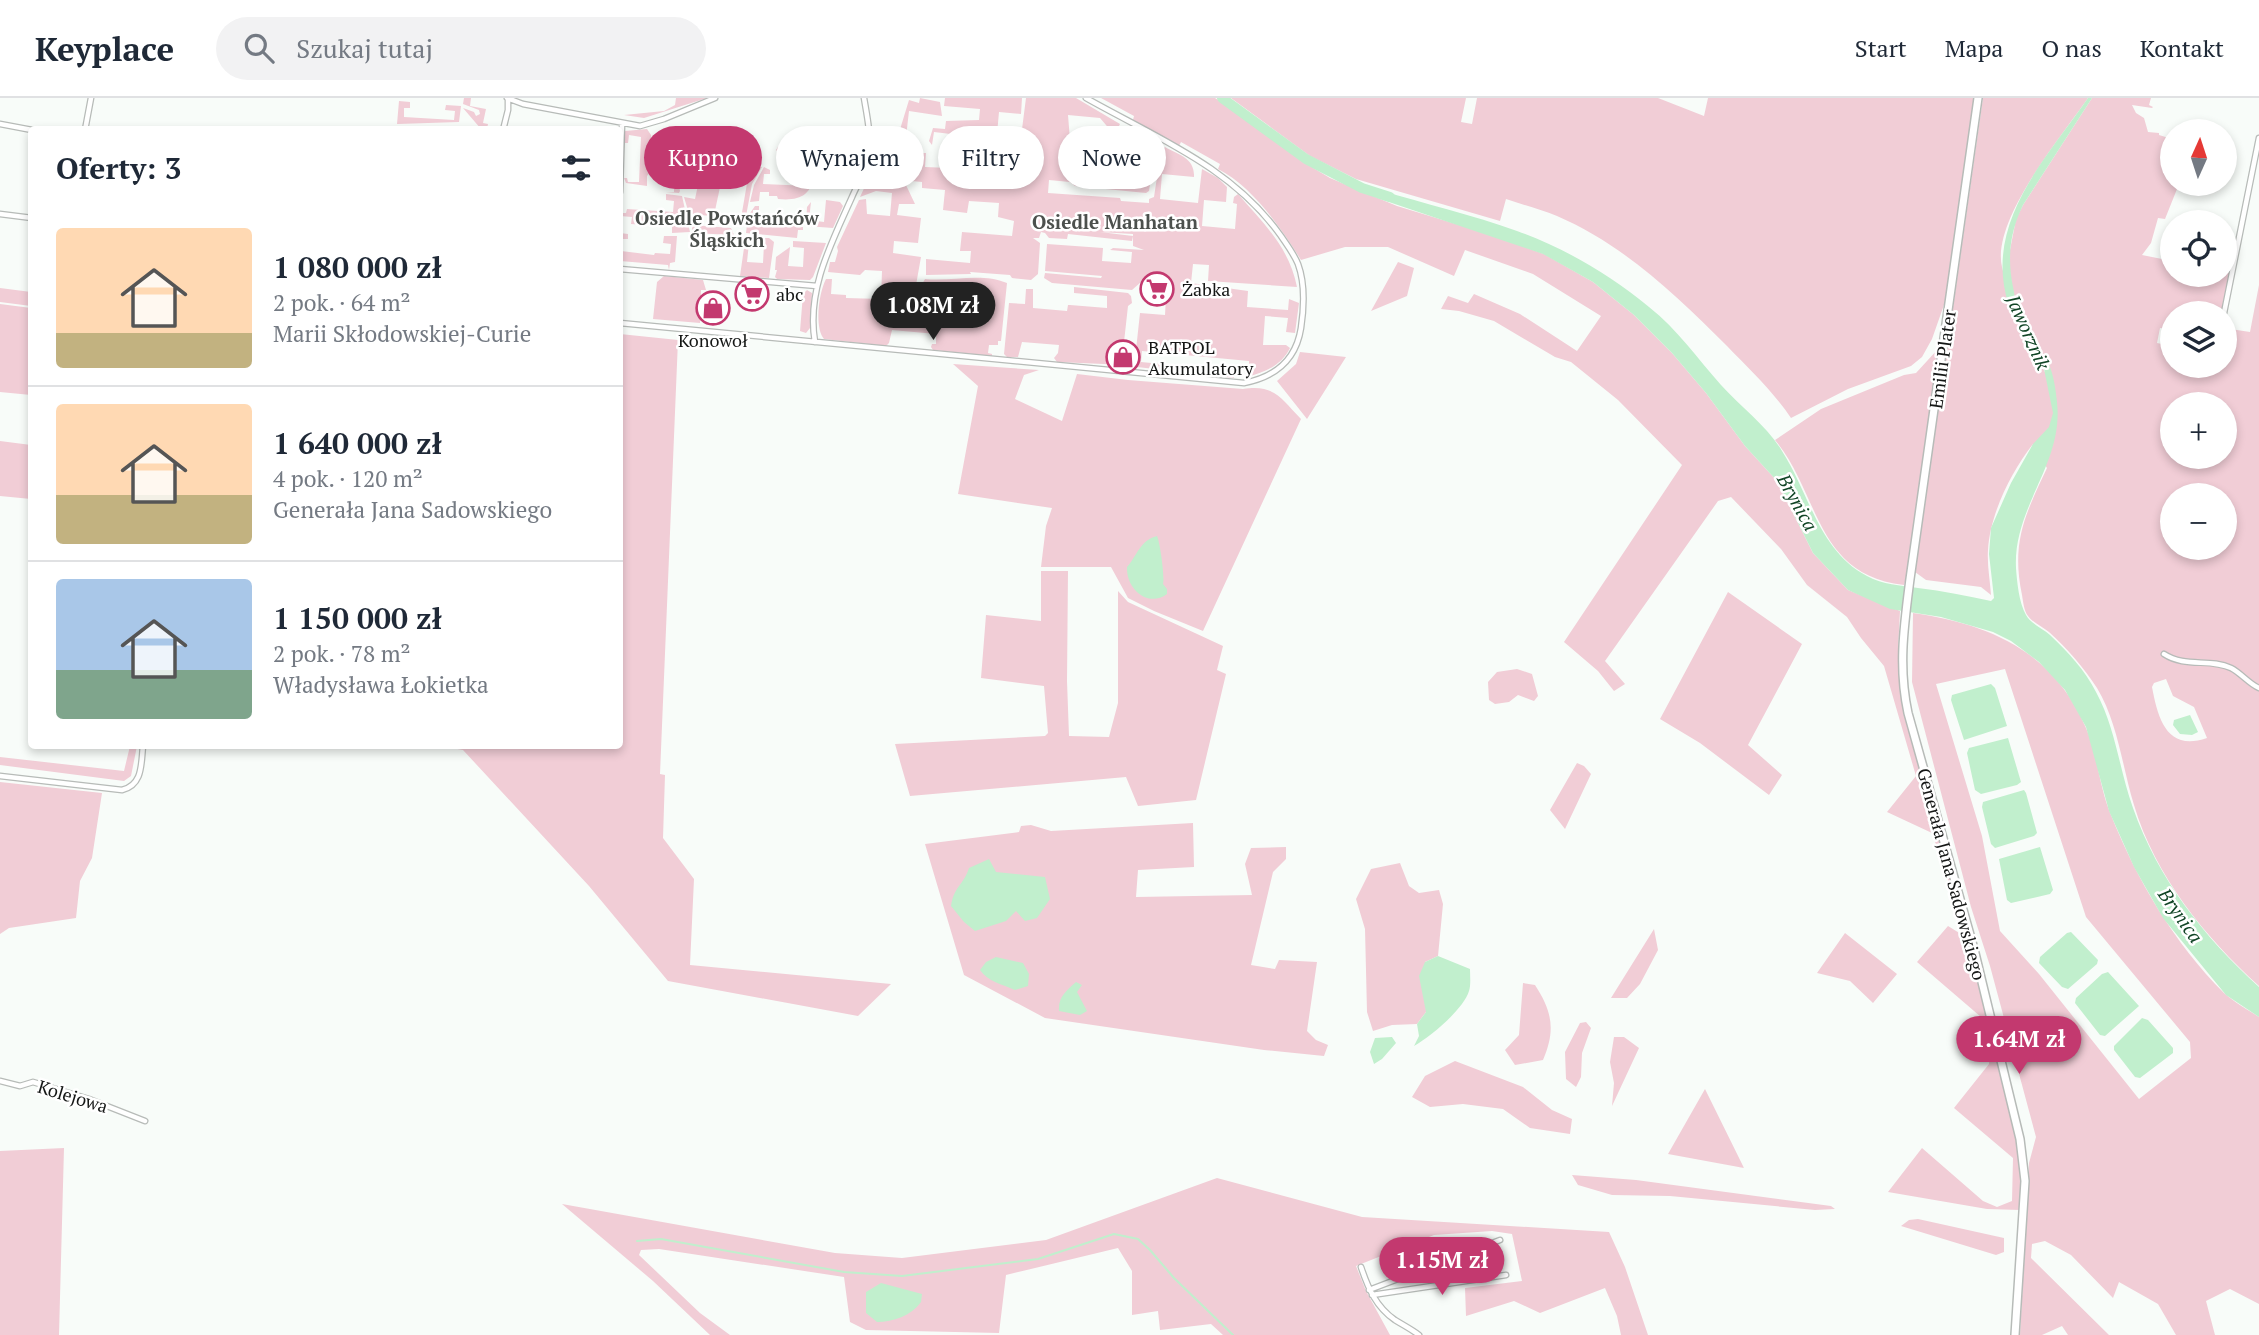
<!DOCTYPE html>
<html lang="pl">
<head>
<meta charset="utf-8">
<style>
	:root { --surface:#fff; --page:#f2f2f3; --text:#1f2937; --muted:#747a83; --line:#e0e1e3; --accent:#c3396f }
	body { margin:0; font-family:"PT Serif",serif; background:var(--page); color:var(--text); height:100vh; display:flex; flex-direction:column; font-size:26px; white-space:nowrap }
	* { box-sizing:border-box; margin:0 }
	p { font-size:23px; color:var(--muted) }
	.icon { flex:none; width:38px; height:38px; fill:none; stroke:currentColor; stroke-width:2; stroke-linecap:round; stroke-linejoin:round }
	.map { position:relative; flex:1; overflow:hidden }
	.side { position:absolute; left:28px; top:28px; width:595px; height:623px; display:flex; flex-direction:column; background:var(--surface); border-radius:7px; box-shadow:0 4px 10px #0003 }
	.side>* { flex:none }
	.banner { position:absolute; left:644px; top:28px; width:665px; height:63px; display:flex; gap:14px }
	.needle { width:46px; rotate:3deg }
	.tools { position:absolute; left:2160px; top:21px; display:grid; gap:14px }
	.tools a { display:grid; place-items:center; width:77px; height:77px; border-radius:50%; background:var(--surface); box-shadow:0 4px 10px #0003; font-size:35px }
	.price { position:absolute; translate:-50% -60px; padding:0 16px; border-radius:24px; background:var(--accent); color:#fff; font-size:23px; line-height:46px; filter:drop-shadow(0 2px 4px #0008) }
	.price::after { content:''; position:absolute; left:50%; top:42px; width:21px; height:16px; margin-left:-10px; background:inherit; clip-path:polygon(0 0,100% 0,50% 100%) }
	.price.active { background:#222; color:#fff }
	ul { padding:0; list-style:none }
	li { display:flex; align-items:center; gap:21px; height:175px; padding:0 28px }
	li+li { border-top:2px solid var(--line) }
	li span { display:grid; place-items:center; flex:none; width:196px; height:140px; border-radius:7px; color:#555 }
	li>.icon { margin-inline-start:auto }
	span .icon { width:84px; height:84px; fill:#fffc; stroke-width:1 }
	li b { font-size:30px }
	h2 { display:flex; justify-content:space-between; align-items:center; height:84px; padding:0 28px; font-size:30px }
	.chip { padding:0 24px; border-radius:32px; background:var(--surface); box-shadow:0 4px 10px #0003; font-size:24px; line-height:63px }
	.chip.active { background:var(--accent); color:#fff }
	header { display:flex; align-items:center; gap:42px; box-sizing:border-box; height:98px; padding:0 35px; background:var(--surface); border-bottom:2px solid var(--line) }
	header strong { font-size:33px }
	nav { display:flex; gap:38px; margin-inline-start:auto; font-size:24px }
	.search { width:490px; height:63px; background:var(--page); display:flex; align-items:center; gap:18px; box-sizing:border-box; padding:0 24px; border-radius:38px; color:var(--muted); font-size:26px }
	.map>svg:first-child { display:block }
	.green { fill:#f1cdd6; fill-rule:evenodd }
	.water { fill:#c1efcd }
	.lines { fill:none; stroke-linecap:round; stroke-linejoin:round }
	.stream { stroke:#c1efcd; stroke-width:2 }
	.river { stroke:#c1efcd; stroke-width:10 }
	.street-casing { stroke:#b7bbb8; stroke-width:7 }
	.secondary-casing { stroke:#b7bbb8; stroke-width:10 }
	.street { stroke:#fff; stroke-width:4.5 }
	.secondary { stroke:#fff; stroke-width:7 }
	.labels { text-anchor:middle; dominant-baseline:central; stroke-width:5; stroke-linejoin:round; paint-order:stroke }
	.poi-label { font-size:18px; fill:#151716; stroke:#fff; text-anchor:start }
	.street-label { font-size:18px; fill:#151716; stroke:#fff }
	.neighbourhood-label { font-size:19px; font-weight:bold; fill:#4c504d; stroke:#fff }
	.water-label { font-size:19px; font-style:italic; fill:#114526; stroke:#fff }
</style>
</head>
<body>
<header>
<strong>Keyplace</strong>
<div class="search"><svg class="icon" aria-label="search" viewBox="0 0 24 24"><circle cx="10" cy="10" r="6"/><path d="M15 15l6 6"/></svg>Szukaj tutaj</div>
<nav><a>Start</a><a>Mapa</a><a>O nas</a><a>Kontakt</a></nav>
</header>
<div class="map">
<svg width="2259" height="1237" viewBox="0 0 2259 1237">
	<rect width="100%" height="100%" fill="#f8fcf9"/>
	<path class="green" d="M 464,0 L 471,0 L 470,8 L 486,11 L 483,25 L 488,26 L 487,31 L 481,31 L 463,10 L 474,14 L 476,18 L 480,16 L 479,12 L 463,6 Z
		M 676,0 L 707,0 L 644,20 L 624,17 L 664,13 L 675,7 Z
		M 920,0 L 940,4 L 942,18 L 909,13 L 903,65 L 917,66 L 918,55 L 926,55 L 925,69 L 974,71 L 976,39 L 934,34 L 932,47 L 929,43 L 933,30 L 945,31 L 946,23 L 979,22 L 980,11 L 944,8 L 945,0 L 1022,0 L 1021,16 L 999,14 L 997,36 L 1021,39 L 1026,0 L 1076,0 L 1120,26 L 1117,32 L 1112,34 L 1100,20 L 1068,17 L 1070,42 L 1075,43 L 1073,57 L 1108,60 L 1109,81 L 1145,83 L 1147,47 L 1123,41 L 1125,33 L 1130,30 L 1156,46 L 1149,93 L 1146,95 L 1075,88 L 1070,84 L 1049,82 L 1048,95 L 1120,100 L 1121,103 L 1149,105 L 1149,101 L 1154,99 L 1161,53 L 1165,49 C 1179,57 1195,60 1194,79 L 1162,76 L 1160,101 L 1198,105 L 1202,71 L 1218,80 L 1227,89 L 1226,104 L 1204,102 L 1202,128 L 1235,131 L 1237,106 L 1233,105 L 1234,99 L 1238,96 C 1264,126 1289,149 1297,189 L 1208,183 L 1209,167 L 1193,166 L 1191,185 L 1248,193 L 1247,209 L 1288,212 L 1289,201 L 1299,205 L 1295,235 L 1286,234 L 1288,220 L 1265,218 L 1263,247 L 1286,247 L 1290,250 C 1281,268 1265,274 1247,279 L 1244,272 L 1249,271 L 1249,263 L 1142,253 L 1141,264 L 1234,273 L 1234,280 L 1137,269 L 1135,261 L 1140,215 L 1165,217 L 1167,182 L 1149,181 L 1148,185 L 1141,184 L 1132,192 L 1052,185 L 1044,180 L 1045,175 L 1101,180 L 1102,178 L 1045,173 L 1047,146 L 1103,150 L 1102,163 L 1131,165 L 1132,154 L 1110,152 L 1113,150 L 1144,152 L 1133,148 L 1133,136 L 1100,134 L 1133,138 L 1132,143 L 1068,136 L 1067,141 L 1049,140 L 1045,135 L 1041,134 L 1039,140 L 1033,140 L 1040,145 L 1038,176 L 1031,182 L 1012,180 L 1010,177 L 970,174 L 971,176 L 926,177 L 926,161 L 970,165 L 971,153 L 960,153 L 962,134 L 1012,138 L 1014,123 L 998,119 L 999,105 L 969,103 L 967,115 L 943,112 L 945,92 L 922,90 L 922,84 L 869,79 L 874,59 L 887,62 L 898,38 L 909,2 L 919,5 Z
		M 1101,0 L 1215,0 L 1242,16 L 1300,62 L 1330,80 L 1397,108 L 1492,137 L 1544,156 L 1593,184 L 1634,217 L 1672,255 L 1706,295 L 1745,348 L 1777,383 L 1813,455 L 1848,492 L 1900,513 L 1898,552 L 1902,604 L 1969,834 L 1958,826 L 1949,785 L 1932,735 L 1887,714 L 1916,678 L 1884,568 L 1861,540 L 1847,519 L 1807,487 L 1781,451 L 1731,399 L 1718,403 L 1605,563 L 1625,586 L 1614,593 L 1598,573 L 1564,544 L 1682,367 L 1618,302 L 1571,264 L 1555,259 L 1494,223 L 1459,213 L 1441,211 L 1448,198 L 1468,205 L 1474,196 L 1520,216 L 1577,253 L 1601,218 L 1533,176 L 1465,152 L 1454,178 L 1388,149 L 1345,149 L 1301,162 C 1281,130 1252,88 1218,71 L 1220,66 L 1181,44 L 1179,48 L 1133,22 L 1134,18 Z
		M 1231,0 L 1466,0 L 1461,24 L 1472,26 L 1477,0 L 1658,0 L 1704,18 L 1708,0 L 1975,0 L 1945,204 L 1932,241 L 1922,259 L 1911,268 L 1848,291 L 1791,320 C 1773,293 1749,271 1727,248 C 1676,197 1624,147 1557,118 C 1540,111 1523,107 1506,101 L 1500,123 L 1356,81 L 1310,58 Z
		M 1983,0 L 2088,0 C 2062,38 1991,122 2002,169 C 2009,201 2024,231 2034,261 L 2040,264 L 2055,295 L 2049,266 L 2038,255 L 2034,237 L 2024,225 L 2014,202 L 2010,174 L 2010,152 L 2016,121 L 2023,107 L 2092,0 L 2151,0 L 2149,7 L 2153,9 L 2152,10 L 2132,7 L 2136,15 L 2144,20 L 2148,34 L 2159,35 L 2159,37 L 2172,41 L 2172,86 L 2179,86 L 2165,121 L 2158,120 L 2151,145 L 2142,157 L 2172,163 L 2172,177 L 2224,177 L 2224,174 L 2235,176 L 2224,223 L 2224,215 L 2172,215 L 2172,232 L 2160,230 L 2157,245 L 2172,248 L 2172,268 L 2224,268 L 2224,230 L 2250,234 L 2259,187 L 2259,888 C 2205,839 2155,778 2134,707 C 2122,668 2118,625 2097,590 C 2084,570 2067,550 2049,534 C 2043,529 2032,524 2028,518 C 2024,513 2023,503 2022,497 C 2011,444 2025,417 2047,370 L 2032,349 L 2033,346 C 2011,374 1990,416 1988,452 C 1987,467 1990,482 1991,497 L 1981,489 L 1926,482 L 1915,474 ZM 2172,306 L 2224,306 L 2224,359 L 2172,359 ZM 2172,397 L 2224,397 L 2224,450 L 2172,450 ZM 2166,581 L 2173,598 L 2194,609 L 2207,640 C 2167,654 2158,621 2152,589 L 2154,585 Z
		M 399,3 L 410,4 L 410,10 L 404,10 L 404,19 L 454,22 L 455,13 L 445,12 L 446,7 L 461,8 L 459,24 L 397,26 Z
		M 647,31 L 651,37 L 656,67 L 647,78 L 647,88 L 626,85 L 624,80 L 627,80 L 628,84 L 639,84 L 641,39 L 629,37 L 628,45 L 625,45 L 625,33 Z
		M 783,41 L 787,41 L 787,52 L 836,57 L 835,65 L 784,61 L 776,52 Z
		M 670,42 L 680,93 L 679,95 L 666,94 L 674,94 L 674,85 L 658,83 L 666,71 L 669,70 L 665,47 L 660,48 L 660,43 Z
		M 674,51 L 714,61 L 719,59 L 726,61 L 713,122 L 711,118 L 689,116 L 684,99 L 695,101 L 698,87 L 704,88 L 711,84 L 715,63 L 705,60 L 701,77 L 697,76 L 701,60 L 689,57 L 682,87 Z
		M 750,68 L 762,69 L 752,86 L 746,118 L 740,126 Z
		M 764,69 L 770,72 L 770,76 L 764,76 L 763,86 L 810,88 L 811,78 L 803,78 L 804,73 L 814,75 C 812,98 799,103 778,101 L 777,98 L 769,98 L 769,94 L 760,94 L 759,103 L 750,104 L 754,87 Z
		M 867,84 L 906,87 L 915,106 L 899,106 L 897,117 L 921,120 L 918,145 L 894,143 L 893,155 L 921,159 L 916,187 L 921,188 L 925,181 C 951,184 981,174 1007,185 L 1001,243 L 998,243 L 998,247 L 989,247 L 988,255 L 992,256 L 992,258 L 933,252 L 931,249 L 932,246 L 936,246 L 936,236 L 892,232 L 889,245 L 886,248 L 824,241 C 814,229 819,194 826,181 L 832,181 L 831,196 L 846,197 L 846,200 L 881,201 L 882,173 L 865,172 L 860,177 L 828,174 L 830,164 L 835,164 L 838,153 L 837,149 L 859,102 L 866,101 L 867,116 L 890,118 L 892,95 L 876,93 L 860,99 Z
		M 666,96 L 682,98 L 690,134 L 672,135 L 672,129 L 631,126 L 632,119 L 620,118 L 621,115 L 626,115 L 627,111 L 673,114 L 674,103 L 666,102 Z
		M 826,102 L 840,104 L 843,108 L 833,130 L 806,128 L 807,109 L 811,104 L 809,122 L 824,124 Z
		M 755,108 L 759,108 L 759,112 L 753,112 L 752,123 L 803,129 L 803,132 L 798,132 L 797,140 L 746,135 L 748,118 Z
		M 692,127 L 731,130 L 734,137 L 692,135 Z
		M 620,135 L 628,136 L 628,141 L 622,141 L 621,153 L 654,157 L 655,155 L 670,156 L 671,146 L 663,145 L 664,138 L 677,138 L 675,164 L 670,165 L 669,172 L 668,167 L 620,163 Z
		M 753,140 L 769,140 L 774,144 L 769,180 L 740,178 L 745,143 L 749,145 L 747,164 L 763,165 L 764,146 L 753,145 Z
		M 793,143 L 826,145 L 813,179 L 810,182 L 777,181 L 775,179 L 777,172 L 775,172 L 776,159 L 790,149 L 788,168 L 803,169 L 804,150 L 793,149 Z
		M 1398,164 L 1414,170 L 1407,198 L 1371,213 Z
		M 664,178 L 703,182 L 706,192 L 701,192 L 700,225 L 653,221 L 657,184 Z
		M 1074,189 L 1128,195 L 1131,198 L 1132,205 L 1128,208 L 1123,253 L 1120,253 L 1119,261 L 1128,262 L 1127,267 L 1057,264 L 1054,260 L 1058,255 L 1059,247 L 1022,244 L 1018,259 L 1007,259 L 1004,256 L 1009,205 L 1025,206 L 1026,191 L 1033,191 L 1033,210 L 1067,213 L 1068,207 L 1070,207 L 1107,210 L 1107,198 L 1074,195 Z
		M 0,190 L 31,194 L 31,208 L 0,204 Z
		M 807,192 L 812,195 L 810,230 L 806,235 L 800,233 L 803,196 Z
		M 0,206 L 31,210 L 31,297 L 0,294 Z
		M 620,236 L 678,242 L 660,676 L 665,677 L 663,740 L 694,781 L 690,867 L 891,886 L 858,918 L 668,883 L 589,788 L 463,652 L 441,648 L 620,648 Z
		M 1938,251 L 1908,473 L 1904,487 C 1815,477 1820,396 1775,342 L 1821,311 L 1904,277 L 1916,275 Z
		M 1300,254 L 1346,259 L 1307,321 L 1277,283 L 1296,266 Z
		M 953,266 L 1039,272 L 1024,277 L 1015,301 L 1062,323 L 1077,276 L 1128,282 L 1243,291 C 1274,286 1281,300 1301,321 L 1203,533 L 1154,513 L 1128,500 L 1111,469 L 1041,469 L 1046,428 L 1052,410 L 958,396 L 978,288 Z
		M 0,343 L 31,347 L 31,401 L 0,398 Z
		M 1041,473 L 1068,473 L 1067,583 L 1069,638 L 1109,639 L 1118,605 L 1118,493 L 1128,504 L 1223,548 L 1217,572 L 1226,576 L 1196,702 L 1138,708 L 1126,679 L 910,698 L 895,646 L 1045,638 L 1048,635 L 1044,588 L 981,580 L 986,517 L 1041,523 Z
		M 1728,494 L 1802,546 L 1748,647 L 1782,677 L 1769,697 L 1700,645 L 1660,621 Z
		M 1913,515 C 1990,526 2054,554 2086,630 C 2098,657 2099,689 2111,717 C 2137,782 2174,845 2224,895 C 2234,904 2248,912 2259,919 L 2259,1206 L 2230,1191 L 2206,1203 L 2215,1237 L 2176,1237 L 2158,1206 L 2119,1184 L 2113,1200 L 2071,1157 L 2045,1143 L 2032,1146 L 2031,1160 L 2109,1237 L 2068,1237 L 2062,1228 L 2042,1237 L 2020,1237 L 2029,1065 L 2036,1039 L 1990,868 L 1971,809 L 1912,584 ZM 2005,571 L 2086,819 L 2190,944 L 2191,960 L 2139,1001 L 2039,876 L 2000,833 L 1982,738 L 1936,586 Z
		M 1517,571 L 1532,576 L 1538,598 L 1534,603 L 1518,597 L 1509,604 L 1495,606 L 1489,602 L 1488,584 L 1497,574 Z
		M 130,648 L 137,648 L 131,678 L 124,683 L 0,667 L 0,659 L 124,673 Z
		M 1577,665 L 1584,668 L 1591,676 L 1565,731 L 1550,712 Z
		M 0,684 L 102,695 L 92,760 L 80,783 L 76,820 L 9,830 L 0,836 Z
		M 1193,725 L 1194,769 L 1138,772 L 1136,799 L 1252,797 L 1245,766 L 1251,750 L 1286,749 L 1286,761 L 1273,774 L 1251,867 L 1275,871 L 1279,862 L 1317,864 L 1307,933 L 1316,942 L 1328,947 L 1324,958 L 1264,952 L 1045,920 L 964,877 L 925,746 L 1019,734 L 1021,728 L 1031,727 L 1051,733 Z
		M 1400,765 L 1409,788 L 1419,795 L 1439,792 L 1443,806 L 1438,858 L 1425,864 L 1426,914 L 1417,926 L 1392,927 L 1373,933 L 1367,914 L 1365,831 L 1356,801 L 1371,771 Z
		M 1948,828 L 1969,841 L 2021,1049 L 2020,1112 L 1987,1111 L 1888,1094 L 1922,1050 L 1983,1103 L 1997,1109 L 2012,1103 L 2013,1060 L 1954,1010 L 1989,966 L 1990,946 L 1981,919 L 1917,864 Z
		M 1654,831 L 1658,852 L 1640,886 L 1627,900 L 1611,900 Z
		M 1845,835 L 1897,876 L 1873,905 L 1850,883 L 1817,875 Z
		M 1523,885 L 1535,887 C 1552,913 1556,932 1543,962 L 1515,967 L 1505,952 L 1519,937 Z
		M 1586,924 L 1591,930 L 1582,955 L 1581,979 L 1576,989 L 1566,981 L 1565,954 L 1580,925 Z
		M 1614,939 L 1624,939 L 1639,950 L 1612,1008 L 1614,985 L 1610,964 Z
		M 1455,963 L 1523,989 L 1552,1012 L 1572,1021 L 1570,1036 L 1530,1030 L 1503,1011 L 1463,1006 L 1430,1009 L 1412,999 L 1425,978 Z
		M 1705,991 L 1744,1070 L 1668,1056 Z
		M 64,1050 L 59,1237 L 0,1237 L 0,1053 Z
		M 1572,1077 L 1636,1082 L 1831,1108 L 1835,1111 L 1815,1112 L 1670,1098 L 1612,1097 L 1578,1087 Z
		M 1217,1080 L 1362,1119 L 1609,1134 L 1625,1169 L 1648,1237 L 1621,1237 L 1617,1218 L 1605,1190 L 1540,1215 L 1514,1203 L 1466,1218 L 1465,1190 L 1522,1183 L 1512,1136 L 1492,1133 L 1434,1137 L 1356,1168 L 1366,1193 L 1390,1237 L 1223,1237 L 1211,1226 L 1160,1232 L 1158,1213 L 1132,1217 L 1132,1173 L 1118,1150 L 1006,1177 L 999,1235 L 866,1232 L 850,1224 L 844,1179 L 659,1151 L 641,1152 L 639,1157 L 700,1215 L 730,1237 L 710,1237 L 653,1183 L 562,1106 L 835,1155 L 902,1160 L 1046,1142 Z
		M 1918,1121 L 2004,1140 L 2004,1154 L 1996,1157 L 1901,1128 L 1909,1122 Z"/>
	<path class="water" d="M 2088,0 L 2092,0 L 2023,107 C 2010,134 2007,159 2013,189 C 2015,198 2015,206 2019,214 C 2023,222 2030,229 2033,236 C 2036,242 2036,251 2039,256 C 2041,259 2045,260 2047,263 C 2053,272 2056,293 2057,304 C 2064,366 2013,408 2016,470 C 2017,484 2019,505 2026,517 C 2030,525 2043,531 2050,537 C 2068,554 2085,572 2096,594 C 2116,631 2119,671 2133,710 C 2158,781 2204,839 2259,889 L 2259,919 L 2226,897 L 2163,820 L 2134,769 L 2109,713 L 2086,629 L 2065,592 L 2039,564 L 2011,543 L 1993,534 L 1941,519 L 1890,511 L 1848,492 L 1813,455 L 1777,383 L 1745,348 L 1706,295 L 1672,255 L 1634,217 L 1593,184 L 1543,156 L 1377,100 L 1380,92 C 1425,106 1473,117 1517,133 C 1565,150 1610,177 1649,209 C 1678,232 1697,260 1721,287 C 1741,309 1767,328 1782,353 C 1809,395 1819,453 1867,478 C 1883,487 1900,487 1918,490 C 1943,493 1967,498 1991,503 L 1994,500 L 1989,456 L 1991,430 L 2011,385 L 2033,346 L 2049,329 L 2053,315 L 2043,266 L 2034,261 C 2031,253 2029,244 2025,236 C 2020,226 2013,218 2009,208 C 1982,126 2045,62 2088,0 Z
		M 1157,438 C 1160,444 1165,480 1163,486 L 1167,491 L 1167,496 C 1148,510 1126,491 1127,469 C 1137,458 1140,442 1157,438 Z
		M 1991,586 L 1995,590 L 2007,628 L 1964,642 L 1951,602 L 1952,597 Z
		M 2190,617 L 2198,634 L 2192,637 L 2180,636 L 2173,627 L 2174,622 Z
		M 2008,640 L 2021,684 L 2017,687 L 1981,696 L 1975,692 L 1967,655 L 1969,650 Z
		M 2024,692 L 2026,695 L 2037,735 L 2034,738 L 1995,750 L 1991,746 L 1982,709 L 1983,704 Z
		M 2040,749 L 2053,792 L 2050,796 L 2011,805 L 2007,802 L 1999,761 Z
		M 989,761 L 996,774 L 1045,779 L 1050,801 L 1037,820 L 1025,823 L 1016,813 L 1006,823 L 975,833 L 964,824 L 951,808 C 954,788 963,788 969,770 Z
		M 2071,834 L 2098,862 L 2097,866 L 2068,891 L 2062,889 L 2039,865 L 2040,859 L 2067,835 Z
		M 1438,858 L 1470,871 C 1470,878 1471,887 1469,893 C 1463,912 1430,939 1414,948 L 1419,938 L 1417,926 L 1426,914 L 1419,878 L 1425,864 Z
		M 996,859 L 1023,865 L 1029,876 L 1028,888 L 1015,892 C 1002,886 988,884 980,872 L 986,864 Z
		M 2108,874 L 2139,908 L 2105,938 L 2100,937 L 2075,905 L 2076,900 L 2102,876 Z
		M 1076,884 L 1082,887 L 1077,894 L 1087,913 L 1080,917 L 1059,913 C 1058,899 1066,893 1076,884 Z
		M 2142,920 L 2148,922 L 2173,950 L 2173,955 L 2140,980 L 2135,979 L 2114,952 L 2114,948 Z
		M 1392,939 L 1396,945 L 1382,961 L 1374,966 L 1370,954 L 1375,940 Z
		M 881,1185 L 922,1196 L 921,1204 C 911,1218 893,1224 877,1224 L 866,1215 L 866,1194 Z"/>
	<g class="lines">
		<path class="stream" d="M 637,1143 L 661,1141 L 844,1174 L 902,1178 L 1038,1161 L 1114,1136 L 1138,1141 L 1150,1152 L 1174,1180 L 1233,1237"/>
		<path class="river" d="M 1222,0 L 1306,61 L 1362,90 L 1390,99"/>
		<defs>
			<path id="street" d="M 507,0 L 523,6 L 640,28 L 664,21 L 715,0
				M 0,26 L 32,32
				M 85,32 L 91,0
				M 503,32 L 508,12 L 508,1
				M 620,94 L 622,26
				M 0,116 L 32,120
				M 620,171 L 817,188
				M 2224,215 L 2259,40
				M 620,225 L 1244,285 C 1275,279 1296,262 1301,230 C 1304,210 1305,185 1298,166 C 1294,156 1287,147 1281,138 C 1232,69 1157,40 1086,0
				M 815,244 C 806,192 832,144 852,99 C 858,85 868,69 869,54 C 871,36 867,18 864,0
				M 2164,556 C 2185,570 2210,560 2231,570 C 2241,575 2249,586 2259,590
				M 0,678 L 122,692 C 143,687 141,666 143,648
				M 0,983 L 20,988 L 33,984 L 89,1001 L 145,1023
				M 1361,1169 C 1368,1190 1376,1209 1395,1222 C 1403,1227 1411,1231 1419,1237
				M 1369,1192 L 1500,1142
				M 1372,1197 L 1506,1177"/>
			<path id="secondary" d="M 1978,0 L 1910,481 C 1904,528 1898,569 1908,615 L 1974,851 L 2020,1041 L 2025,1083 L 2015,1237"/>
		</defs>
		<use href="#street" class="street-casing"/>
		<use href="#secondary" class="secondary-casing"/>
		<use href="#street" class="street"/>
		<use href="#secondary" class="secondary"/>
	</g>
	<defs>
		<symbol id="supermarket-ring" viewBox="-11 -11 22 22"><circle r="9.5" fill="#fff" stroke="#c3396f" stroke-width="1.5"/><path d="M-6-5.5h2.5l.6 2H6L4.5 2H-2.5L-4.4-4H-6ZM-1.5 3.2a1.3 1.3 0 1 0 .1 0ZM3 3.2a1.3 1.3 0 1 0 .1 0Z" fill="#c3396f"/></symbol>
		<symbol id="shop-ring" viewBox="-11 -11 22 22"><circle r="9.5" fill="#fff" stroke="#c3396f" stroke-width="1.5"/><path d="M-5-2.5h2.3a2.7 3.5 0 0 1 5.4 0H5L5.5 6h-11ZM-1.5-2.5h3a1.5 2.3 0 0 0-3 0Z" fill="#c3396f"/></symbol>
	</defs>
	<g fill-rule="evenodd">
		<use href="#supermarket-ring" x="1138" y="172" width="38" height="38"/>
		<use href="#supermarket-ring" x="733" y="177" width="38" height="38"/>
		<use href="#shop-ring" x="694" y="191" width="38" height="38"/>
		<use href="#shop-ring" x="1104" y="240" width="38" height="38"/>
	</g>
	<g class="labels">
		<g class="poi-label">
			<text x="1182" y="191">Żabka</text>
			<text x="776" y="196">abc</text>
			<text x="713" y="242" text-anchor="middle">Konowoł</text>
			<text x="1148" y="249">BATPOL<tspan x="1148" dy="21">Akumulatory</tspan></text>
		</g>
		<g class="street-label">
			<text transform="translate(1942 261) rotate(-82)">Emilii Plater</text>
			<text transform="translate(1952 776) rotate(75)">Generała Jana Sadowskiego</text>
			<text transform="translate(73 998) rotate(17)">Kolejowa</text>
		</g>
		<g class="neighbourhood-label">
			<text x="727" y="119">Osiedle Powstańców<tspan x="727" dy="22">Śląskich</tspan></text>
			<text x="1115" y="123">Osiedle Manhatan</text>
		</g>
		<g class="water-label">
			<text transform="translate(2029 234) rotate(66)">Jaworznik</text>
			<text transform="translate(1798 404) rotate(61)">Brynica</text>
			<text transform="translate(2181 817) rotate(55)">Brynica</text>
		</g>
	</g>
</svg>
<div class="tools">
<a><svg class="needle" viewBox="-14 -14 28 28"><path d="M0-13l5 13h-10z" fill="#e53935"/><path d="M0 13l5-13h-10z" fill="#747a83"/></svg></a>
<a><svg class="icon" aria-label="locate" viewBox="0 0 24 24"><circle cx="12" cy="12" r="6"/><path d="M12 2v4M12 18v4M2 12h4M18 12h4"/></svg></a>
<a><svg class="icon" aria-label="layers" viewBox="0 0 24 24"><path d="M12 4l9 5-9 5-9-5zM3 14l9 5 9-5"/></svg></a>
<a>+</a>
<a>−</a>
</div>
<b class="price active" style="left:933px;top:244px">1.08M zł</b>
<b class="price" style="left:2019px;top:978px">1.64M zł</b>
<b class="price" style="left:1442px;top:1199px">1.15M zł</b>
<div class="banner">
<a class="chip active">Kupno</a>
<a class="chip">Wynajem</a>
<a class="chip">Filtry</a>
<a class="chip">Nowe</a>
</div>
<section class="side">
<h2>Oferty: 3<svg class="icon" aria-label="filters" viewBox="0 0 24 24"><path d="M4 7h16M4 17h16"/><circle cx="9" cy="7" r="2"/><circle cx="15" cy="17" r="2"/></svg></h2>
<ul>
<li><span style="background:linear-gradient(#ffd9b3 75%,#c2b280 0)"><svg class="icon" aria-label="home" viewBox="0 0 24 24"><path d="M3 11l9-7 9 7M6 9v11h12V9"/></svg></span><div><b>1 080 000 zł</b><p>2 pok. · 64 m²</p><p>Marii Skłodowskiej-Curie</p></div></li>
<li><span style="background:linear-gradient(#ffd9b3 65%,#c2b280 0)"><svg class="icon" aria-label="home" viewBox="0 0 24 24"><path d="M3 11l9-7 9 7M6 9v11h12V9"/></svg></span><div><b>1 640 000 zł</b><p>4 pok. · 120 m²</p><p>Generała Jana Sadowskiego</p></div></li>
<li><span style="background:linear-gradient(#a9c7e8 65%,#7fa58c 0)"><svg class="icon" aria-label="home" viewBox="0 0 24 24"><path d="M3 11l9-7 9 7M6 9v11h12V9"/></svg></span><div><b>1 150 000 zł</b><p>2 pok. · 78 m²</p><p>Władysława Łokietka</p></div></li>
</ul>
</section>
</div>
</body>
</html>
